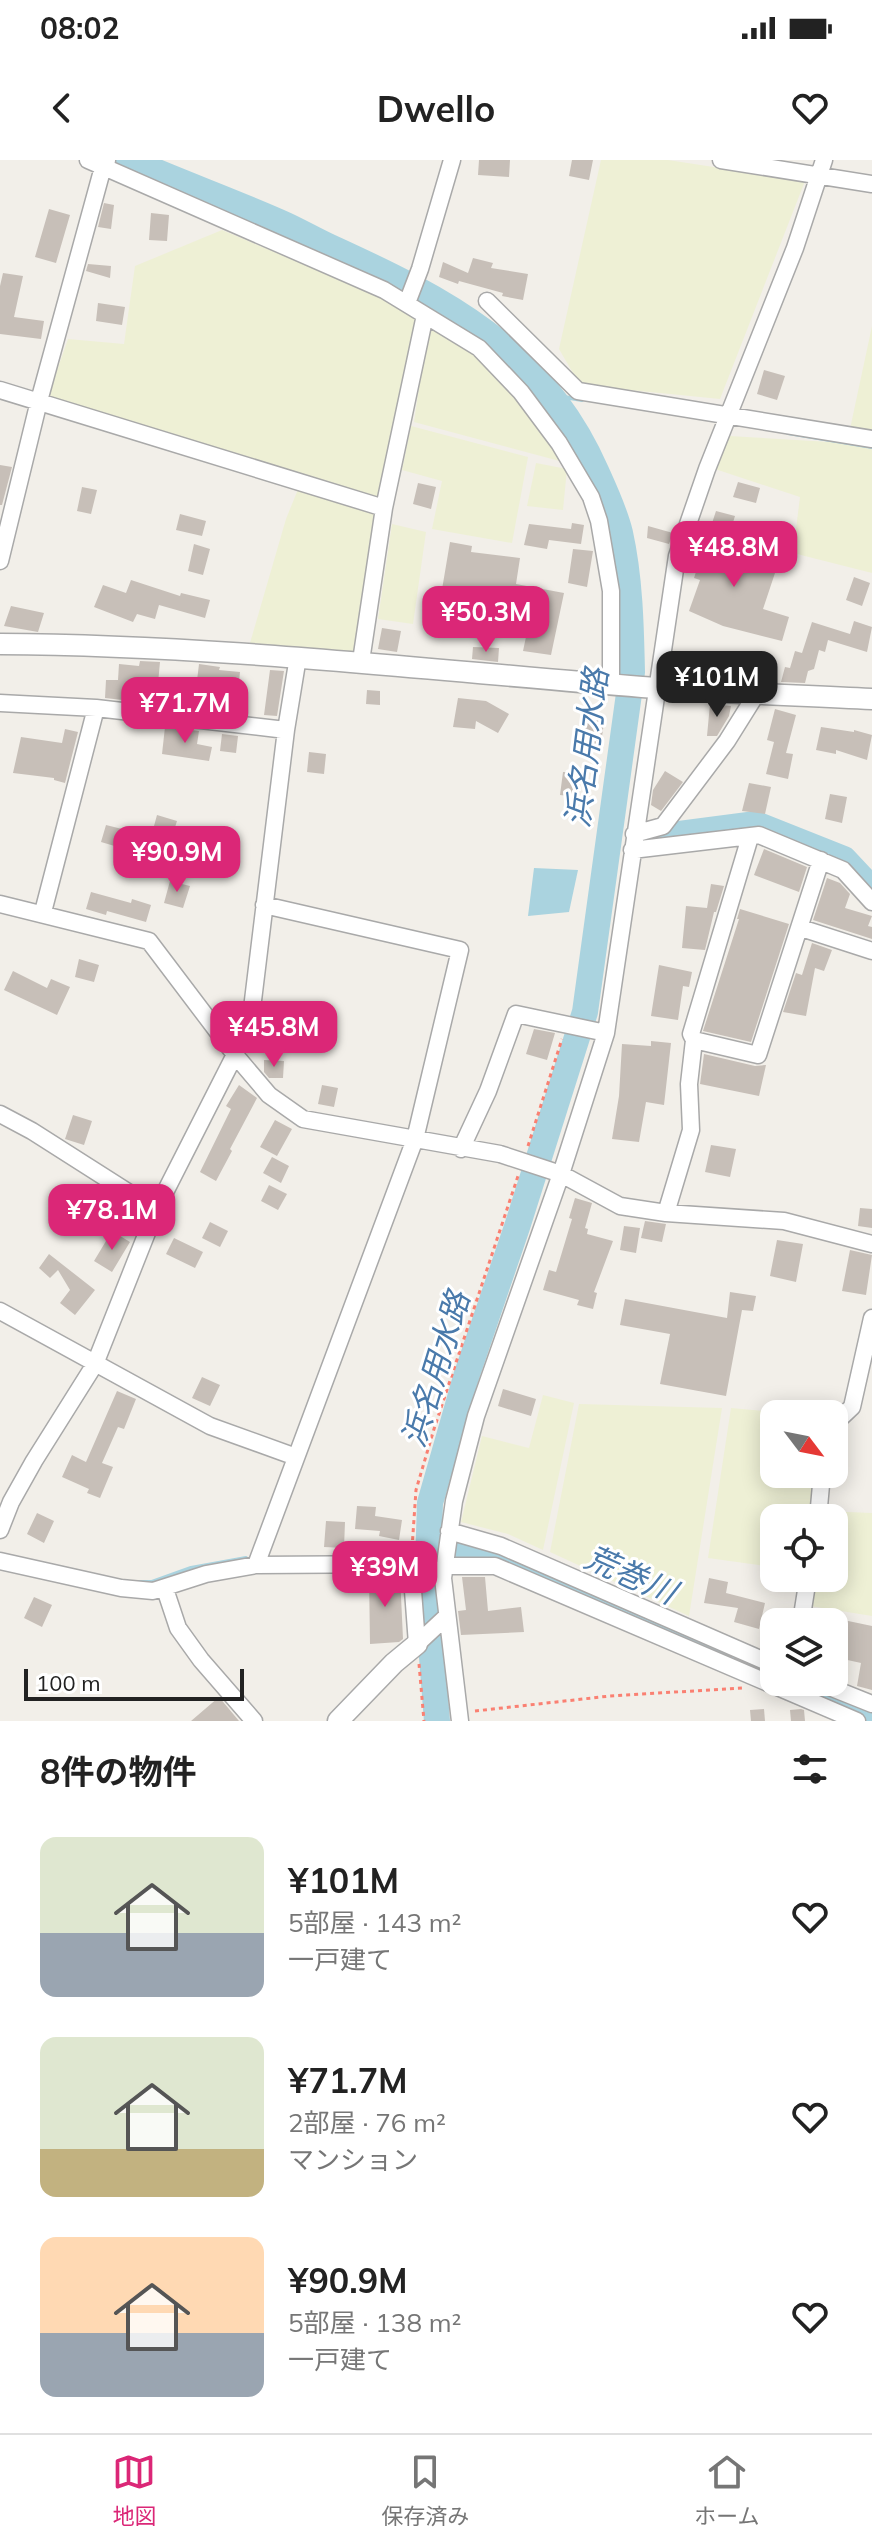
<!DOCTYPE html>
<html lang="ja">
<head>
<meta charset="utf-8">
<style>
	:root { --surface:#fff; --page:#f2f2f2; --text:#222; --muted:#767676; --line:#e0e0e0; --accent:#db2777 }
	body { margin:0; font-family:Mulish,"Noto Sans JP",sans-serif; background:var(--page); color:var(--text); height:100vh; display:flex; flex-direction:column; font-size:30px; white-space:nowrap }
	* { box-sizing:border-box; margin:0 }
	p { font-size:26px; color:var(--muted) }
	.icon { flex:none; width:44px; height:44px; fill:none; stroke:currentColor; stroke-width:2; stroke-linecap:round; stroke-linejoin:round }
	.map { position:relative; height:1561px; overflow:hidden }
	.panel { display:flex; flex-direction:column; background:var(--surface); flex:1 }
	.panel>* { flex:none }
	.needle { width:52px; rotate:122deg }
	.buttons { position:absolute; left:760px; top:1240px; display:grid; gap:16px }
	.buttons a { display:grid; place-items:center; width:88px; height:88px; border-radius:16px; background:var(--surface); box-shadow:0 4px 20px #0003; font-size:40px }
	.scale { position:absolute; left:24px; bottom:20px; width:220px; box-sizing:border-box; padding-left:8px; border:4px solid #222; border-top:0; font-size:22px; line-height:28px; white-space:nowrap; color:#222; -webkit-text-stroke:6px #fff; paint-order:stroke }
	.price { position:absolute; translate:-50% -68px; padding:0 18px; border-radius:16px; background:var(--accent); color:#fff; font-size:26px; line-height:52px; filter:drop-shadow(0 2px 4px #0008) }
	.price::after { content:''; position:absolute; left:50%; top:48px; width:24px; height:18px; margin-left:-12px; background:inherit; clip-path:polygon(0 0,100% 0,50% 100%) }
	.price.on { background:#222; color:#fff }
	ul { padding:0; list-style:none }
	li { display:flex; align-items:center; gap:24px; height:200px; padding:0 40px }
	li span { display:grid; place-items:center; flex:none; width:224px; height:160px; border-radius:16px; color:#555 }
	li>.icon { margin-inline-start:auto }
	span .icon { width:96px; height:96px; fill:#fffc; stroke-width:1 }
	li b { font-size:34px }
	h2 { display:flex; justify-content:space-between; align-items:center; height:96px; padding:0 40px; font-size:34px }
	.status { display:flex; justify-content:space-between; align-items:center; height:56px; padding:0 40px; background:var(--surface); direction:ltr }
	.status svg { height:22px; fill:currentColor }
	header { display:flex; justify-content:space-between; align-items:center; height:104px; padding:0 40px; background:var(--surface); font-size:36px; font-weight:700 }
	.dock { display:flex; justify-content:space-around; align-items:center; height:112px; border-top:2px solid var(--line); background:var(--surface); font-size:22px; color:var(--muted) }
	.dock a { display:grid; justify-items:center; gap:4px }
	.dock .on { color:var(--accent) }
	.map>svg:first-child { display:block }
	.farmland { fill:#eef0d5 }
	.water { fill:#aad3df }
	.lines { fill:none; stroke-linecap:round; stroke-linejoin:round }
	.stream { stroke:#aad3df; stroke-width:4 }
	.river { stroke:#aad3df; stroke-width:26 }
	.building { fill:#c7bfb8 }
	.minor-casing { stroke:#a9a9a9; stroke-width:19 }
	.tertiary-casing { stroke:#a9a9a9; stroke-width:23 }
	.path { stroke:#fa8072; stroke-width:3; stroke-dasharray:4 4; stroke-linecap:butt }
	.minor { stroke:#fff; stroke-width:16 }
	.tertiary { stroke:#fff; stroke-width:20 }
	.labels { text-anchor:middle; dominant-baseline:central; stroke-width:6; stroke-linejoin:round; paint-order:stroke }
	.water-label { font-size:32px; font-style:italic; fill:#4a7aab; stroke:#fff }
</style>
</head>
<body>
<div class="status"><b>08:02</b><svg viewBox="0 0 49 12"><path d="M0 12V9h3v3zM5 12V6h3v6zM10 12V3h3v9zM15 12V0h3v12zM26 1h20v11H26zM47 4h2v5h-2z"/></svg></div>
<header><svg class="icon" aria-label="back" viewBox="0 0 24 24"><path d="M15 5l-7 7 7 7"/></svg>Dwello<svg class="icon" aria-label="heart" viewBox="0 0 24 24"><path d="M12 20l-8-8c-3-5 5-10 8-4 3-6 11-1 8 4z"/></svg></header>
<div class="map">
<svg width="872" height="1561" viewBox="0 0 872 1561">
	<rect width="100%" height="100%" fill="#f2efe9"/>
	<path class="farmland" d="M 601,0 L 668,0 L 805,21 L 720,239 L 580,225 L 559,189 Z
		M 222,70 L 425,155 L 355,492 L 250,483 L 286,359 L 301,322 L 48,236 L 68,179 L 124,184 L 135,106 Z
		M 428,164 L 479,195 L 521,240 L 567,303 L 414,262 Z
		M 872,166 L 872,413 L 793,393 L 800,337 L 715,309 L 729,276 L 847,283 Z
		M 411,266 L 528,297 L 512,383 L 432,369 L 442,321 L 402,310 Z
		M 536,303 L 567,309 L 563,350 L 527,346 Z
		M 392,364 L 426,372 L 413,464 L 378,459 Z
		M 543,1235 L 574,1243 L 543,1390 L 508,1374 L 461,1362 L 482,1276 L 529,1288 Z
		M 579,1244 L 722,1248 L 689,1456 L 550,1392 Z
		M 731,1248 L 797,1254 L 774,1254 L 774,1314 L 821,1314 L 816,1358 L 774,1358 L 774,1407 L 708,1398 Z
		M 823,1351 L 872,1353 L 872,1456 L 804,1445 L 810,1418 L 834,1418 L 834,1358 L 821,1358 Z"/>
	<path class="water" d="M 534,708 L 578,710 L 569,752 L 528,756 Z"/>
	<g class="lines">
		<path class="stream" d="M 552,235 L 582,240
			M 788,273 L 872,287
			M 414,1399 L 428,1400
			M 136,1422 L 152,1422 L 191,1408 L 246,1398"/>
		<path class="river" d="M 129,0 C 181,23 235,42 286,65 C 301,72 315,80 330,87 C 444,139 543,189 596,311 C 605,331 615,352 620,373 C 630,418 631,466 632,512 L 585,852 L 517,1067 L 466,1217 L 430,1343 L 427,1433 L 437,1561
			M 641,679 L 756,664 L 844,699 L 872,729
			M 456,1385 L 498,1392 L 589,1436 L 774,1515
			M 791,1522 L 872,1556"/>
	</g>
	<path class="building" d="M 479,0 L 510,0 L 509,17 L 478,15 Z
		M 572,0 L 593,0 L 589,20 L 569,16 Z
		M 104,43 L 114,45 L 111,69 L 98,67 Z
		M 49,49 L 70,55 L 56,103 L 35,97 Z
		M 151,53 L 169,55 L 167,81 L 149,80 Z
		M 473,98 L 493,103 L 491,108 L 528,114 L 523,140 L 502,136 L 503,133 L 459,121 L 458,124 L 439,117 L 443,102 L 468,113 Z
		M 88,104 L 111,106 L 110,118 L 86,111 Z
		M 3,113 L 23,116 L 14,157 L 44,161 L 41,179 L 0,174 L 0,126 Z
		M 98,143 L 125,147 L 122,165 L 96,161 Z
		M 764,210 L 785,216 L 777,240 L 757,234 Z
		M 0,305 L 12,307 L 2,345 L 0,345 Z
		M 738,322 L 760,328 L 756,343 L 733,337 Z
		M 418,323 L 436,327 L 431,349 L 413,344 Z
		M 82,327 L 97,330 L 91,354 L 77,351 Z
		M 716,351 L 735,356 L 721,401 L 748,409 L 749,404 L 775,413 L 763,449 L 789,457 L 782,481 L 723,466 L 689,451 L 700,420 L 694,418 Z
		M 180,354 L 206,361 L 202,376 L 176,370 Z
		M 572,363 L 584,365 L 581,384 L 549,380 L 547,389 L 524,385 L 529,364 L 571,369 Z
		M 648,366 L 673,373 L 669,384 L 647,378 Z
		M 450,382 L 472,386 L 471,392 L 520,398 L 516,424 L 564,433 L 551,495 L 523,491 L 533,444 L 464,433 L 459,468 L 436,465 Z
		M 194,384 L 210,389 L 203,415 L 188,411 Z
		M 573,389 L 593,391 L 587,427 L 568,423 Z
		M 854,417 L 870,423 L 862,446 L 846,440 Z
		M 131,420 L 180,436 L 181,433 L 210,440 L 205,458 L 159,445 L 155,459 L 137,454 L 133,462 L 94,447 L 103,425 L 126,433 Z
		M 11,446 L 44,453 L 38,472 L 4,466 Z
		M 854,461 L 872,467 L 867,492 L 828,480 L 825,492 L 819,490 L 814,509 L 808,511 L 805,523 L 781,522 L 785,507 L 790,508 L 795,491 L 802,493 L 812,462 L 850,474 Z
		M 382,468 L 401,471 L 397,492 L 378,489 Z
		M 473,487 L 499,488 L 498,502 L 472,499 Z
		M 729,499 L 753,500 L 751,518 L 727,517 Z
		M 140,501 L 160,502 L 157,534 L 195,537 L 199,504 L 220,507 L 219,510 L 240,512 L 236,553 L 105,538 L 106,520 L 118,520 L 119,504 L 139,506 Z
		M 270,510 L 284,511 L 277,556 L 264,555 Z
		M 367,530 L 380,531 L 380,545 L 366,544 Z
		M 458,538 L 486,541 L 509,554 L 498,573 L 476,561 L 475,569 L 453,567 Z
		M 710,544 L 731,546 L 729,556 L 717,576 L 707,576 Z
		M 775,549 L 796,555 L 786,593 L 793,594 L 788,619 L 766,614 L 774,582 L 767,580 Z
		M 583,554 L 605,556 L 600,590 L 579,587 Z
		M 165,567 L 199,571 L 197,584 L 212,587 L 209,601 L 162,594 Z
		M 821,567 L 854,572 L 854,570 L 872,575 L 867,600 L 836,590 L 836,594 L 816,590 Z
		M 65,569 L 78,572 L 65,623 L 54,620 L 54,618 L 13,613 L 21,577 L 62,583 Z
		M 222,574 L 238,576 L 236,593 L 220,591 Z
		M 309,592 L 326,594 L 324,614 L 307,612 Z
		M 665,611 L 683,622 L 661,651 L 651,645 L 653,630 Z
		M 563,612 L 581,613 L 579,637 L 560,635 Z
		M 749,623 L 771,627 L 765,654 L 742,651 Z
		M 830,634 L 847,637 L 842,663 L 825,659 Z
		M 157,655 L 177,661 L 170,683 L 151,677 Z
		M 106,665 L 126,670 L 124,674 L 158,684 L 153,701 L 134,696 L 135,692 L 101,682 Z
		M 764,689 L 807,707 L 799,732 L 754,715 Z
		M 827,718 L 840,723 L 850,734 L 845,748 L 872,756 L 868,766 L 872,767 L 872,779 L 813,760 Z
		M 170,721 L 190,726 L 183,748 L 164,743 Z
		M 711,724 L 724,726 L 716,752 L 714,752 L 705,790 L 682,788 L 686,746 L 707,748 Z
		M 91,732 L 131,743 L 132,739 L 151,745 L 146,762 L 107,751 L 106,755 L 86,749 Z
		M 740,749 L 789,764 L 751,882 L 703,871 L 739,759 L 737,759 Z
		M 812,783 L 832,790 L 824,811 L 815,808 L 806,856 L 783,852 L 796,813 L 802,815 Z
		M 79,799 L 99,805 L 94,822 L 75,817 Z
		M 659,805 L 692,812 L 689,827 L 683,826 L 678,860 L 651,856 Z
		M 13,811 L 47,828 L 51,819 L 70,827 L 57,855 L 4,830 Z
		M 534,869 L 555,873 L 547,900 L 526,894 Z
		M 651,881 L 671,883 L 664,945 L 646,942 L 639,982 L 612,979 L 619,936 L 622,884 L 651,886 Z
		M 704,894 L 755,906 L 766,905 L 759,936 L 700,924 Z
		M 264,900 L 284,901 L 283,918 L 269,918 L 264,912 Z
		M 239,925 L 257,938 L 230,989 L 232,991 L 216,1021 L 200,1012 L 231,949 L 226,946 Z
		M 322,925 L 338,928 L 334,947 L 318,944 Z
		M 73,955 L 92,961 L 84,985 L 65,979 Z
		M 275,960 L 292,969 L 277,996 L 260,987 Z
		M 711,985 L 736,989 L 730,1017 L 705,1012 Z
		M 272,997 L 289,1006 L 281,1023 L 263,1013 Z
		M 269,1025 L 287,1034 L 278,1050 L 261,1041 Z
		M 575,1038 L 592,1043 L 585,1068 L 588,1069 L 587,1074 L 613,1081 L 594,1132 L 597,1133 L 593,1149 L 577,1145 L 579,1140 L 543,1130 L 549,1110 L 556,1112 L 572,1059 L 569,1058 Z
		M 860,1048 L 872,1049 L 872,1068 L 858,1066 Z
		M 645,1061 L 666,1064 L 662,1082 L 641,1078 Z
		M 210,1062 L 228,1071 L 220,1087 L 202,1078 Z
		M 624,1066 L 640,1068 L 636,1093 L 620,1090 Z
		M 112,1071 L 130,1082 L 112,1112 L 94,1101 Z
		M 174,1078 L 203,1092 L 195,1108 L 166,1094 Z
		M 777,1080 L 803,1084 L 796,1122 L 770,1116 Z
		M 850,1090 L 872,1095 L 866,1135 L 842,1131 Z
		M 49,1094 L 95,1130 L 75,1155 L 60,1143 L 70,1130 L 58,1110 L 50,1118 L 39,1108 Z
		M 730,1132 L 756,1136 L 753,1151 L 742,1150 L 726,1236 L 660,1224 L 670,1174 L 620,1165 L 625,1139 L 727,1158 Z
		M 202,1217 L 220,1225 L 210,1246 L 192,1238 Z
		M 503,1229 L 536,1239 L 531,1256 L 498,1246 Z
		M 117,1231 L 136,1239 L 124,1269 L 118,1267 L 102,1303 L 113,1307 L 100,1338 L 87,1333 L 89,1329 L 62,1317 L 72,1295 L 86,1302 Z
		M 357,1346 L 376,1347 L 375,1356 L 402,1360 L 399,1380 L 379,1376 L 380,1371 L 355,1369 Z
		M 37,1353 L 54,1361 L 44,1383 L 27,1374 Z
		M 326,1361 L 345,1362 L 344,1388 L 324,1387 Z
		M 369,1415 L 400,1415 L 403,1479 L 399,1482 L 370,1484 Z
		M 462,1417 L 485,1417 L 488,1451 L 521,1447 L 524,1472 L 461,1475 L 458,1451 L 466,1450 Z
		M 709,1418 L 728,1422 L 726,1433 L 765,1443 L 759,1469 L 734,1462 L 738,1448 L 704,1443 Z
		M 34,1437 L 52,1445 L 42,1467 L 24,1458 Z
		M 834,1458 L 872,1466 L 872,1530 L 857,1526 L 861,1503 L 834,1497 Z
		M 219,1537 L 239,1561 L 191,1561 Z
		M 764,1549 L 765,1561 L 751,1561 L 750,1550 Z
		M 801,1549 L 804,1550 L 805,1561 L 791,1561 L 790,1550 Z"/>
	<g class="lines">
		<defs>
			<path id="minor" d="M 88,0 L 384,130 L 479,188 L 521,232 L 559,283 L 591,337 L 599,361 L 611,431 L 611,524
				M 721,0 L 872,24
				M 487,141 L 578,231 L 872,279
				M 407,143 L 420,109 L 452,0
				M 0,230 L 384,348
				M 0,401 L 39,241 L 103,7
				M 361,501 L 384,348 L 425,155
				M 0,543 L 96,548 L 286,570
				M 634,674 L 663,666 L 727,581 L 757,533
				M 750,677 L 691,874 L 694,880 L 758,895 L 821,700
				M 632,690 L 759,675 L 843,710 L 872,742
				M 0,744 L 149,781 L 236,896 L 269,935 L 303,959 L 500,994 L 561,1014 L 620,1046 L 666,1053 L 784,1061 L 872,1084
				M 43,752 L 96,548
				M 801,768 L 872,791
				M 0,954 L 32,971 L 156,1050
				M 461,989 L 488,931 L 516,854 L 606,873
				M 666,1053 L 691,970 L 689,924 L 694,880
				M 0,1151 L 210,1266 L 296,1297
				M 834,1264 L 852,1247 L 872,1158
				M 818,1358 L 822,1314
				M 0,1370 L 11,1342 L 34,1301 L 95,1204 L 156,1050 L 250,865 L 286,570 L 298,497
				M 449,1371 L 501,1386 L 774,1505
				M 0,1401 L 121,1428 L 153,1431 L 206,1414 L 256,1405 L 411,1404 L 417,1484
				M 256,1405 L 415,979 L 460,790 L 264,745
				M 444,1406 L 495,1406 L 857,1561
				M 165,1429 L 178,1468 L 201,1500 L 254,1561
				M 801,1462 L 808,1418
				M 417,1484 L 447,1456
				M 817,1522 L 872,1544
				M 460,1561 L 443,1418 L 454,1341 L 476,1256 L 561,1014 L 606,873 L 677,396 L 707,309 L 795,88 L 824,0"/>
			<path id="tertiary" d="M 103,7 L 105,0
				M 0,484 C 215,485 428,510 642,527 C 718,533 795,535 872,539
				M 338,1561 L 394,1503 L 417,1484"/>
		</defs>
		<use href="#minor" class="minor-casing"/>
		<use href="#tertiary" class="tertiary-casing"/>
		<path class="path" d="M 528,986 L 562,879
			M 412,1388 L 416,1330 L 434,1269 L 518,1016
			M 419,1504 L 424,1561
			M 475,1551 L 610,1536 L 742,1528"/>
		<use href="#minor" class="minor"/>
		<use href="#tertiary" class="tertiary"/>
	</g>
	<g class="labels">
		<g class="water-label">
			<text transform="translate(586 588) rotate(-83)">浜名用水路</text>
			<text transform="translate(435 1209) rotate(-73)">浜名用水路</text>
			<text transform="translate(631 1414) rotate(24)">荒巻川</text>
		</g>
	</g>
</svg>
<div class="buttons">
<a><svg class="needle" viewBox="-14 -14 28 28"><path d="M0-13l5 13h-10z" fill="#e53935"/><path d="M0 13l5-13h-10z" fill="#767676"/></svg></a>
<a><svg class="icon" aria-label="locate" viewBox="0 0 24 24"><circle cx="12" cy="12" r="6"/><path d="M12 2v4M12 18v4M2 12h4M18 12h4"/></svg></a>
<a><svg class="icon" aria-label="layers" viewBox="0 0 24 24"><path d="M12 4l9 5-9 5-9-5zM3 14l9 5 9-5"/></svg></a>
</div>
<div class="scale">100 m</div>
<b class="price" style="left:734px;top:429px">¥48.8M</b>
<b class="price" style="left:486px;top:494px">¥50.3M</b>
<b class="price on" style="left:717px;top:559px">¥101M</b>
<b class="price" style="left:185px;top:585px">¥71.7M</b>
<b class="price" style="left:177px;top:734px">¥90.9M</b>
<b class="price" style="left:274px;top:909px">¥45.8M</b>
<b class="price" style="left:112px;top:1092px">¥78.1M</b>
<b class="price" style="left:385px;top:1449px">¥39M</b>
</div>
<section class="panel">
<h2>8件の物件<svg class="icon" aria-label="filters" viewBox="0 0 24 24"><path d="M4 7h16M4 17h16"/><circle cx="9" cy="7" r="2"/><circle cx="15" cy="17" r="2"/></svg></h2>
<ul>
<li><span style="background:linear-gradient(#dfe7d0 60%,#9aa5b1 0)"><svg class="icon" aria-label="home" viewBox="0 0 24 24"><path d="M3 11l9-7 9 7M6 9v11h12V9"/></svg></span><div><b>¥101M</b><p>5部屋 · 143 m²</p><p>一戸建て</p></div><svg class="icon" aria-label="heart" viewBox="0 0 24 24"><path d="M12 20l-8-8c-3-5 5-10 8-4 3-6 11-1 8 4z"/></svg></li>
<li><span style="background:linear-gradient(#dfe7d0 70%,#c2b280 0)"><svg class="icon" aria-label="home" viewBox="0 0 24 24"><path d="M3 11l9-7 9 7M6 9v11h12V9"/></svg></span><div><b>¥71.7M</b><p>2部屋 · 76 m²</p><p>マンション</p></div><svg class="icon" aria-label="heart" viewBox="0 0 24 24"><path d="M12 20l-8-8c-3-5 5-10 8-4 3-6 11-1 8 4z"/></svg></li>
<li><span style="background:linear-gradient(#ffd9b3 60%,#9aa5b1 0)"><svg class="icon" aria-label="home" viewBox="0 0 24 24"><path d="M3 11l9-7 9 7M6 9v11h12V9"/></svg></span><div><b>¥90.9M</b><p>5部屋 · 138 m²</p><p>一戸建て</p></div><svg class="icon" aria-label="heart" viewBox="0 0 24 24"><path d="M12 20l-8-8c-3-5 5-10 8-4 3-6 11-1 8 4z"/></svg></li>
</ul>
</section>
<nav class="dock">
<a class="on"><svg class="icon" aria-label="map" viewBox="0 0 24 24"><path d="M3 6l6-2 6 2 6-2v14l-6 2-6-2-6 2zM9 4v14M15 6v14"/></svg>地図</a>
<a><svg class="icon" aria-label="saved" viewBox="0 0 24 24"><path d="M7 4h10v16l-5-4-5 4z"/></svg>保存済み</a>
<a><svg class="icon" aria-label="home" viewBox="0 0 24 24"><path d="M3 11l9-7 9 7M6 9v11h12V9"/></svg>ホーム</a>
</nav>
</body>
</html>
